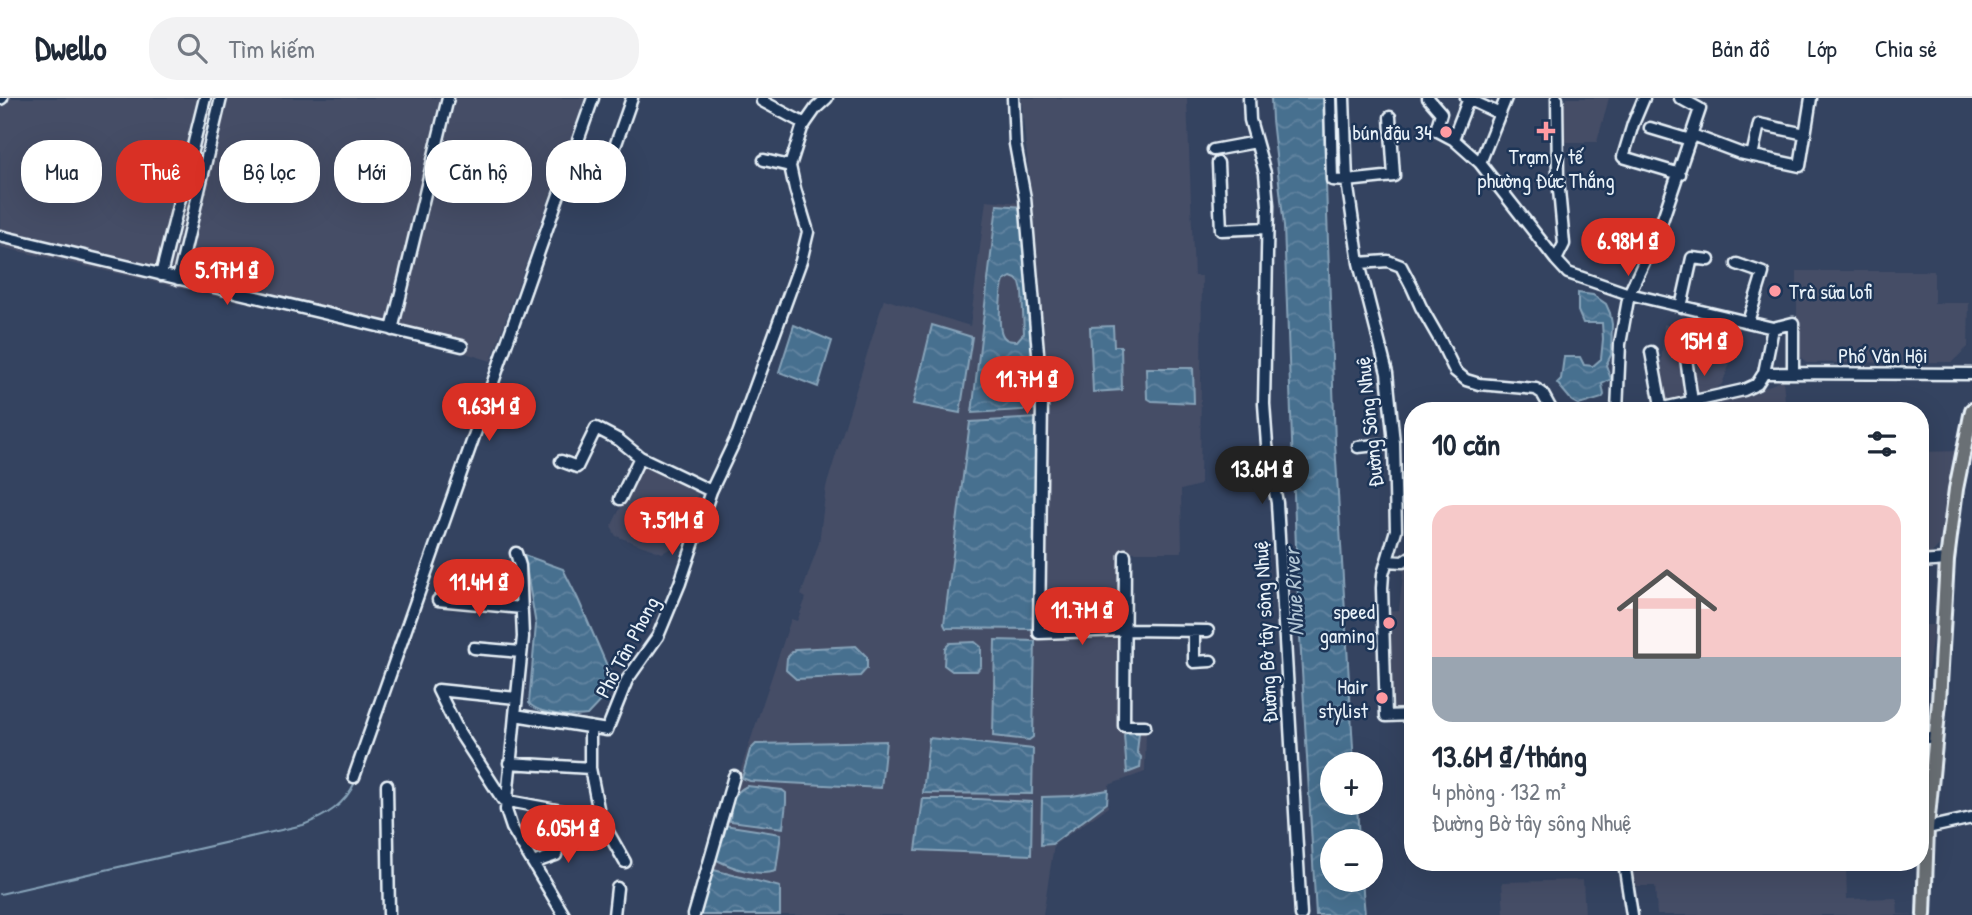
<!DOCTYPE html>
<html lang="vi">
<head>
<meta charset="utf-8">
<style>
	:root { --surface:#fff; --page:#f2f2f3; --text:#1f2937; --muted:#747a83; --line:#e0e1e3; --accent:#d93025 }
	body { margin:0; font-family:"Patrick Hand",sans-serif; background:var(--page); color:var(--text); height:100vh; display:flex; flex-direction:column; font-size:26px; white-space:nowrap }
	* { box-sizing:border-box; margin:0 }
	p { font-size:23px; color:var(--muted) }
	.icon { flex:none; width:38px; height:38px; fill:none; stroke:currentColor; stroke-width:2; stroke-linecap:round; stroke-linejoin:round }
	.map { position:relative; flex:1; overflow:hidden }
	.sheet { position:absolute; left:1404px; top:304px; width:525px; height:469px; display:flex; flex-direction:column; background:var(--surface); border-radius:28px; box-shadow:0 7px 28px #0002 }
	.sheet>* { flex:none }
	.hud { position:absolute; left:21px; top:42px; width:665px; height:63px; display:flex; gap:14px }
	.controls { position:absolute; left:1320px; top:654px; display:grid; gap:14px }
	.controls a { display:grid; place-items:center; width:63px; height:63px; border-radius:50%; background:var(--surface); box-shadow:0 7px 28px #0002; font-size:35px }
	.price { position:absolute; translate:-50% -60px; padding:0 16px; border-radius:24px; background:var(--accent); color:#fff; font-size:23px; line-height:46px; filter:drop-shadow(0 2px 4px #0008) }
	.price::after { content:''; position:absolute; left:50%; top:42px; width:21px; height:16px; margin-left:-10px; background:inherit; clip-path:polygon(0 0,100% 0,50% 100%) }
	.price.selected { background:#222; color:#fff }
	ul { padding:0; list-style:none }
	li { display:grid; align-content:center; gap:14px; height:371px; padding:0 28px }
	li+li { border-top:2px solid var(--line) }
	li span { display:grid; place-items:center; height:217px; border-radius:21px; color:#555 }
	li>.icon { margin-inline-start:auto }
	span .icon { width:126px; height:126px; fill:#fffc; stroke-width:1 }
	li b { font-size:30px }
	h2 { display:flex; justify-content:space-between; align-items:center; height:84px; padding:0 28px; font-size:30px }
	.pill { padding:0 24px; border-radius:28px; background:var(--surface); box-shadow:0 7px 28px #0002; font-size:24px; line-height:63px }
	.pill.selected { background:var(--accent); color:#fff }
	header { display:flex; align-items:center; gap:42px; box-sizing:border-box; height:98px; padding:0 35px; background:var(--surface); border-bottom:2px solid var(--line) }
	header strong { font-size:33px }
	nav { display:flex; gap:38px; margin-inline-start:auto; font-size:24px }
	.search { width:490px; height:63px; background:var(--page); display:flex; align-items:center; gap:18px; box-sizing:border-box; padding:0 24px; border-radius:28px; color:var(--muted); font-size:26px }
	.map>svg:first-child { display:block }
	.built { fill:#444d66 }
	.water { fill:url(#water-waves); stroke:#87a3b9; stroke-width:2; fill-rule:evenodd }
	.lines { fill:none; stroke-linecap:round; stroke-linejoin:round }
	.stream { stroke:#87a3b9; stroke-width:2 }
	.minor-casing { stroke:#e8f1f8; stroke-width:15 }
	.major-casing { stroke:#e8f1f8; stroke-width:18 }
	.minor { stroke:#1d3557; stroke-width:10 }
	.major { stroke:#6b6f75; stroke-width:12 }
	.poi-dot { fill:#ff9aa2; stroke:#1d3557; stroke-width:2.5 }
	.labels { text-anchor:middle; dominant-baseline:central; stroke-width:5; stroke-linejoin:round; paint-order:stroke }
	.poi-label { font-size:21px; fill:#e8f1f8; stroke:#1d3557; text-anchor:end }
	.street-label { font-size:21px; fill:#e8f1f8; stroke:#1d3557 }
	.water-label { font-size:23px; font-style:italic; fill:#b0c4d3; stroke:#1d3557 }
</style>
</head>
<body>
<header>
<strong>Dwello</strong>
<div class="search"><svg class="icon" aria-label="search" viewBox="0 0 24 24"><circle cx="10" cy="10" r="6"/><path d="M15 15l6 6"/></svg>Tìm kiếm</div>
<nav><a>Bản đồ</a><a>Lớp</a><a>Chia sẻ</a></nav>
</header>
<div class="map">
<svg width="1972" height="817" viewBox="0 0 1972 817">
	<defs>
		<pattern id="water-waves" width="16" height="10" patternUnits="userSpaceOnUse" patternTransform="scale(1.75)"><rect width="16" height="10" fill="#476f8f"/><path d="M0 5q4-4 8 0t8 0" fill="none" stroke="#6284a0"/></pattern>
	</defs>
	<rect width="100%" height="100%" fill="#344360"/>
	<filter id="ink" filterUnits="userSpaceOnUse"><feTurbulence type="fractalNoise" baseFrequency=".0143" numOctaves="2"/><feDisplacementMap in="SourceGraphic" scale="14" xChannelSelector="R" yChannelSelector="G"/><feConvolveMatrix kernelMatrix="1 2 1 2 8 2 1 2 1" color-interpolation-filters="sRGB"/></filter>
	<g filter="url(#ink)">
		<path class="built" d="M 0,0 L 585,0 L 491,263 L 462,254 L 0,149 Z
			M 1021,0 L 1187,0 L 1194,178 L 1202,178 L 1200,387 L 1181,392 L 1182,454 L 1123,454 L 1119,632 L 1146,633 L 1145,674 L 1109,687 L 1108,709 L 1054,747 L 1043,817 L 692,817 L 791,521 L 797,523 L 806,500 L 801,497 L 819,445 L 826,389 L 884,201 L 970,228 L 986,102 L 1032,106 Z
			M 1567,0 L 1609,0 L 1597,44 L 1562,44 L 1562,7 Z
			M 1797,173 L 1934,173 L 1934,205 L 1969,205 L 1968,249 L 1952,264 L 1807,265 L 1797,256 Z
			M 1694,214 L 1741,225 L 1736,250 L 1722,286 L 1714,293 L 1702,294 L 1699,298 L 1665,307 L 1661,267 L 1664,226 L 1678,230 L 1690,230 Z
			M 1783,282 L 1786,313 L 1681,313 L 1681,310 L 1737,301 Z
			M 1958,353 L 1947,439 L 1931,456 L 1920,456 L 1920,354 Z
			M 648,368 L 695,387 L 698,396 L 672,450 L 662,455 L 616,438 L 611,429 L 640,370 Z
			M 1412,460 L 1412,616 L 1390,615 L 1385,513 L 1399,512 L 1404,467 Z
			M 1920,527 L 1934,527 L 1922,618 L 1920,618 Z
			M 1631,765 L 1846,765 L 1847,801 L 1897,800 L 1898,816 L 1920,817 L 1657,817 L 1655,788 L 1633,788 Z
			M 1583,782 L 1585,817 L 1504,817 L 1502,784 Z"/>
		<path class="water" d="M 1271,0 L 1323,0 L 1335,345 L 1354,667 L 1332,667 L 1332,705 L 1357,705 L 1359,744 L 1332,744 L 1332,782 L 1362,782 L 1365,817 L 1316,817 L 1298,503 L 1284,128 L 1272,22 Z
			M 997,107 L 1024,109 L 1039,311 L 972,315 ZM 1011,179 L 1016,181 L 1020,185 L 1022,193 L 1024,235 L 1017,243 C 1011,243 1005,243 1002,236 C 998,228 1000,193 1004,183 Z
			M 1578,195 L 1593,197 L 1606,206 L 1610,215 L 1612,226 L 1611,257 L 1606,267 L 1611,281 L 1602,286 L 1604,297 L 1602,300 L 1579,307 L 1572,303 L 1557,285 L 1561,281 L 1564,259 L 1580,259 L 1584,267 L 1593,268 L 1601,261 L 1603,241 L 1602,225 L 1583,225 L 1578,213 Z
			M 794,227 L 832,243 L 818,289 L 779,274 Z
			M 932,227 L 972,239 L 960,315 L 913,306 Z
			M 1113,228 L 1114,248 L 1121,248 L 1122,292 L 1093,294 L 1090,229 Z
			M 1146,270 L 1193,270 L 1194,305 L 1152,303 L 1147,300 Z
			M 1038,320 L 1035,531 L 946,530 L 944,526 L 970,324 Z
			M 524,457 L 563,471 L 578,501 L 611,577 C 612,594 598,605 587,617 C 574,619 537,616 529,605 L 536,527 Z
			M 995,542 L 1035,543 L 1033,639 L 1029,642 L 993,638 Z
			M 975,544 L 981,549 L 981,568 L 977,573 L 952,573 L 944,567 L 945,550 L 950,545 Z
			M 856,548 L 867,559 L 867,570 L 860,578 L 796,581 L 786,572 L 787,560 L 795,551 Z
			M 1127,633 L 1139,635 L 1137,654 L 1141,659 L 1140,670 L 1127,675 L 1124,637 Z
			M 929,640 L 1033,651 L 1032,696 L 923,695 Z
			M 886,643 L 881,690 L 750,683 L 742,680 L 750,652 L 756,646 Z
			M 747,688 L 782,692 L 786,695 L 786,705 L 783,730 L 730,723 C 731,706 731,696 747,688 Z
			M 1108,692 L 1107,705 L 1052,746 L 1041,747 L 1042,699 L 1072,698 Z
			M 923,701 L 977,701 L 1032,704 L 1031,757 L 916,752 Z
			M 724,727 L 781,736 L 776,773 C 757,779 732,770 715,761 Z
			M 710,771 L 780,789 L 780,817 L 695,817 Z"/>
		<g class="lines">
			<path class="stream" d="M 0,796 L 303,727 C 326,718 345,707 355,684"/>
			<defs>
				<path id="minor" d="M 763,0 L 762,3 L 805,26
					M 1013,0 L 1015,46 L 1025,100 L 1042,302 L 1039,535 L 1124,532 L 1208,533
					M 1249,0 L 1250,22 L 1265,75 L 1268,107 L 1264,306 L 1267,347 L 1277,405 L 1301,817
					M 1330,0 L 1332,82 L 1347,83 L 1394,78 L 1390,19
					M 1344,0 L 1347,83 L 1359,165 L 1387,275 L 1394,345 L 1396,432 L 1383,476 L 1382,490 L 1386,618 L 1412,617
					M 1428,0 L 1441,15 L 1436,32 L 1453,41 L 1480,65
					M 1466,0 L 1500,16
					M 1506,0 L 1480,65 L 1556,162 L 1568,175 L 1629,196 L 1773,230 L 1793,225 L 1793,275
					M 1644,0 L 1633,26 L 1623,59 L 1680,76
					M 0,1 L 2,0
					M 1650,30 L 1690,42
					M 1692,37 L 1740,55 L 1800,68 L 1811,0
					M 1453,41 L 1469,0
					M 1213,52 L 1256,44
					M 1752,58 L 1759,26 L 1805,36
					M 764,62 L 790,68
					M 1218,65 L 1221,132 L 1267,130
					M 604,80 L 632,0
					M 0,138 L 462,248
					M 1556,162 L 1564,146 L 1558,81 L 1557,0
					M 1359,165 L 1388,163 L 1401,168 L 1412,189 L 1421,209 L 1441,244 L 1455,273 L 1466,282 L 1479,286 L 1536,291 L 1542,295 L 1552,313
					M 1737,166 L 1763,175 L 1748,224
					M 161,177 L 205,0
					M 178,181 L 221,0
					M 1681,209 L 1692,160 L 1709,162
					M 392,232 L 448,0
					M 1651,254 L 1662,313
					M 1686,260 L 1692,304
					M 1764,275 L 1972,276
					M 1617,313 L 1620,246 L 1629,196 L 1659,132 L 1700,11 L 1680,0
					M 1650,313 L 1744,292 L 1757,286 L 1764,275 L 1773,230
					M 1358,349 L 1394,345
					M 561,363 L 577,369 L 596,330 L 619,342 L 640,359 L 711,393
					M 620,401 L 640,359
					M 1125,457 L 1124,628 L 1145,628
					M 1387,463 L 1403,464 L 1412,458
					M 1920,464 L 1947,462
					M 438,502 L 522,510
					M 1194,533 L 1194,564 L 1211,563
					M 474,550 L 521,554
					M 516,600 L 438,592 L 459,634 L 503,702 L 600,720
					M 515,617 L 523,539 L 520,468 L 516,455
					M 590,629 L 590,670 L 600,720 L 625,764
					M 1920,640 L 1936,640
					M 509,665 L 590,670
					M 354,679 L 593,0
					M 387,687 L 389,817
					M 1927,730 L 1972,720
					M 533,765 L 556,757 L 563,733
					M 1624,765 L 1632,817
					M 564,817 L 512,730 L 506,712 L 515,617 L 607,632 L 627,582 L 658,538 L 680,485 L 711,393 L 738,336 L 801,163 L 808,134 L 795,91 L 790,68 L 802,30 L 816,10 L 827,0
					M 614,817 L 617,790
					M 694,817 L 734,678"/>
				<path id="major" d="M 1924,817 L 1927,730 L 1939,604 L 1947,462 L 1956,391 L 1972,312"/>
			</defs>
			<use href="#minor" class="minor-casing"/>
			<use href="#major" class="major-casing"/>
			<use href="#minor" class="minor"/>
			<use href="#major" class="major"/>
		</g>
	</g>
	<g class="poi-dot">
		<path d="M1542.5 22.5h7v7h7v7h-7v7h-7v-7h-7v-7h7z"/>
		<circle cx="1446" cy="34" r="7"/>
		<circle cx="1775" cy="193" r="7"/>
		<circle cx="1389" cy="525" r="7"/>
		<circle cx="1382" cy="600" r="7"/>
	</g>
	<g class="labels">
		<g class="poi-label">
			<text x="1432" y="34">bún đậu 34</text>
			<text x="1546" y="58" text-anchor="middle">Trạm y tế<tspan x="1546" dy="24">phường Đức Thắng</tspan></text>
			<text x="1789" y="193" text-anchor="start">Trà sữa lofi</text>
			<text x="1375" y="513">speed<tspan x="1375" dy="24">gaming</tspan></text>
			<text x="1368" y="588">Hair<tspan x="1368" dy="24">stylist</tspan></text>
		</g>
		<g class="street-label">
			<text x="1883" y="257">Phố Văn Hội</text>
			<text transform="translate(1369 324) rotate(-96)">Đường Sông Nhuệ</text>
			<text transform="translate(1265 534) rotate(-93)">Đường Bờ tây sông Nhuệ</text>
			<text transform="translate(627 549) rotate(-62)">Phố Tân Phong</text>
		</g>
		<g class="water-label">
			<text transform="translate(1293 494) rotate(-93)">Nhue River</text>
		</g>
	</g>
</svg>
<div class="controls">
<a>+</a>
<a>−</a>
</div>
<b class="price" style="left:1628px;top:180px">6.98M ₫</b>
<b class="price" style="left:227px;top:209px">5.17M ₫</b>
<b class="price" style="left:1704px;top:280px">15M ₫</b>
<b class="price" style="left:1027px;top:318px">11.7M ₫</b>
<b class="price" style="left:489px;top:345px">9.63M ₫</b>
<b class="price selected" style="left:1262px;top:408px">13.6M ₫</b>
<b class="price" style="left:672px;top:459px">7.51M ₫</b>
<b class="price" style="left:479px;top:521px">11.4M ₫</b>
<b class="price" style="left:1082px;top:549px">11.7M ₫</b>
<b class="price" style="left:568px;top:767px">6.05M ₫</b>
<div class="hud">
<a class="pill">Mua</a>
<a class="pill selected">Thuê</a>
<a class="pill">Bộ lọc</a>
<a class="pill">Mới</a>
<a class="pill">Căn hộ</a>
<a class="pill">Nhà</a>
</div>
<section class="sheet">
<h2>10 căn<svg class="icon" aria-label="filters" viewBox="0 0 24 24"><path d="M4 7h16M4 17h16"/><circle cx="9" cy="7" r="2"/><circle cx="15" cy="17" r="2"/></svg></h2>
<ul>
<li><span style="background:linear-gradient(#f6c9c9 70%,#9aa5b1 0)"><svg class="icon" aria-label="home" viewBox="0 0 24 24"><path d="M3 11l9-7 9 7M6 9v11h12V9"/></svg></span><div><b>13.6M ₫/tháng</b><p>4 phòng · 132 m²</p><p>Đường Bờ tây sông Nhuệ</p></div></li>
</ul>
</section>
</div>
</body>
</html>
